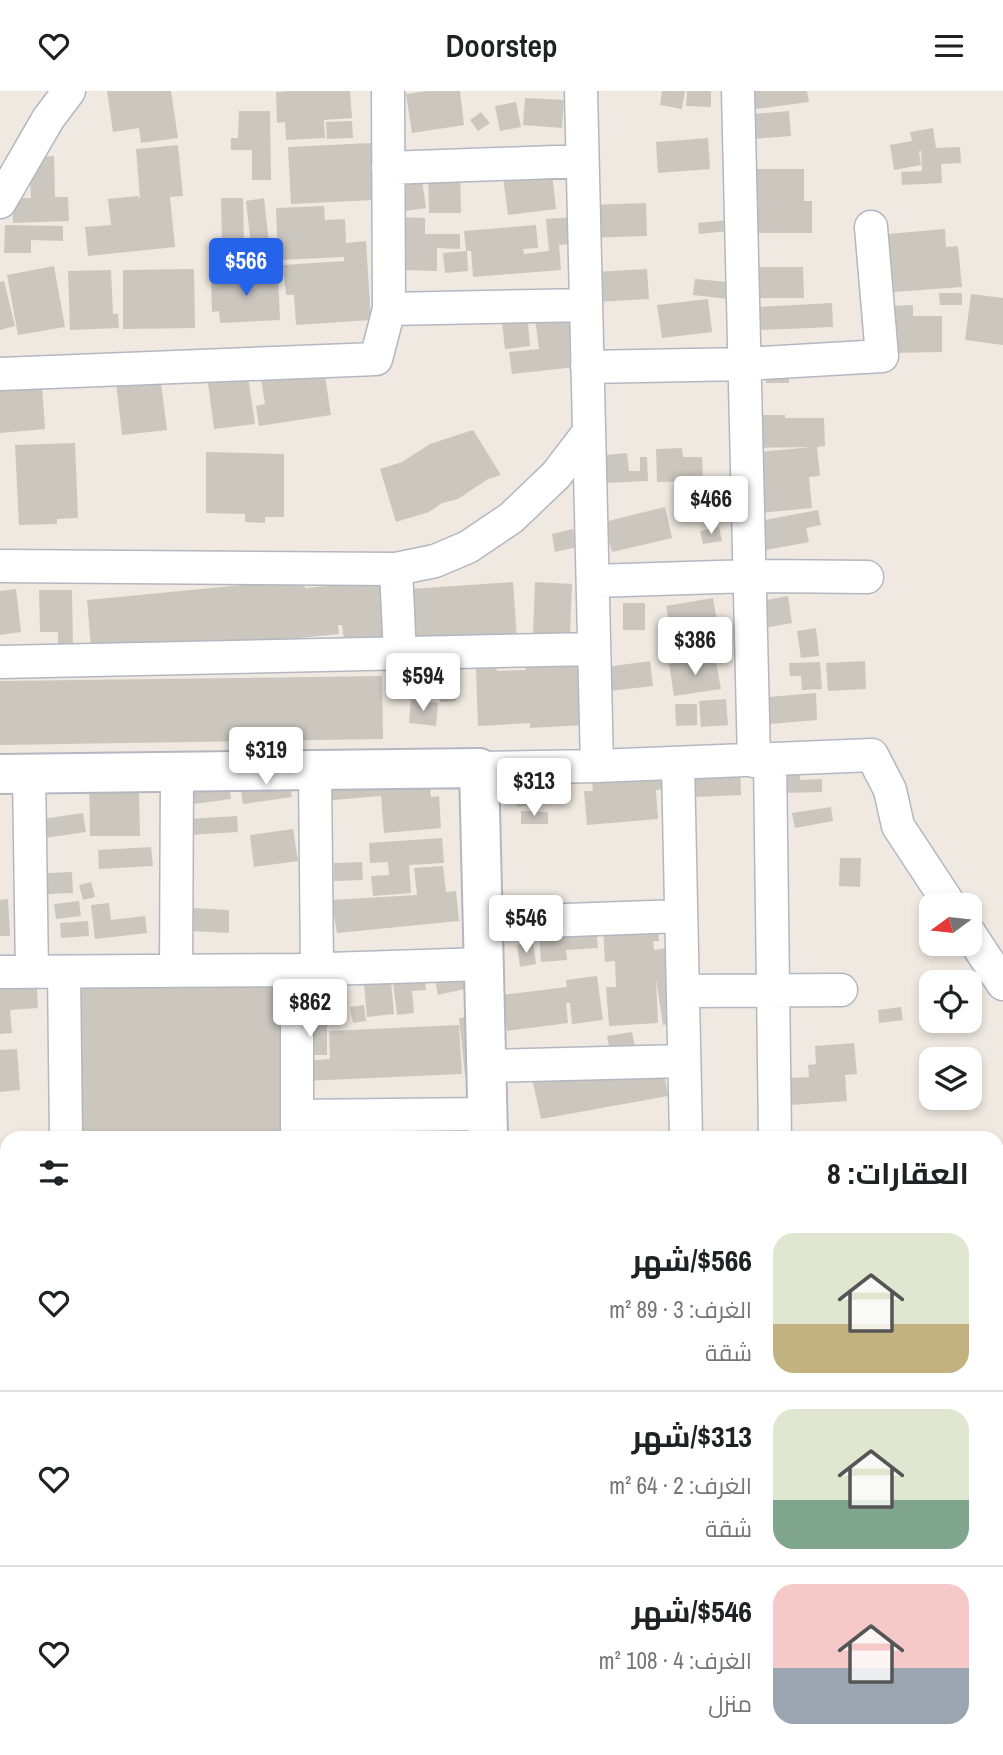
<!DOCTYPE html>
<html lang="ar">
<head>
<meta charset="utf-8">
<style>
	:root { --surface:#fff; --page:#f6f6f6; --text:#202124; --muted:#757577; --line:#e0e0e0; --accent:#2563eb }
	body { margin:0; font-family:"Archivo Narrow",Cairo,sans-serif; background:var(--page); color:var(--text); direction:rtl; height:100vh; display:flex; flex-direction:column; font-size:26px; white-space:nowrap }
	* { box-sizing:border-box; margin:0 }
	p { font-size:23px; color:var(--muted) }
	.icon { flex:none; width:38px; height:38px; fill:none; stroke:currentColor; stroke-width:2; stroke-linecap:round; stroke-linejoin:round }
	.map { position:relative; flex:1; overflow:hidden; direction:ltr }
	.panel { position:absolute; left:0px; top:1040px; width:1004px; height:625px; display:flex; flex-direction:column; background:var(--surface); border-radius:21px 21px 0 0; box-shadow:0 4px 10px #0003; direction:rtl }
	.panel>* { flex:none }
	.needle { width:46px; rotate:255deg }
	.tools { position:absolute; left:919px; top:802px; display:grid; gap:14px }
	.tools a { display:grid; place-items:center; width:63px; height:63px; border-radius:14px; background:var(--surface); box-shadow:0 4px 10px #0003; font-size:35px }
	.price { position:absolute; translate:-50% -60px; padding:0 16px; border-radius:7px; background:#fff; color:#222; font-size:23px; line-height:46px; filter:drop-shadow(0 2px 4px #0008) }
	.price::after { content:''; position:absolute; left:50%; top:42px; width:21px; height:16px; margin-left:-10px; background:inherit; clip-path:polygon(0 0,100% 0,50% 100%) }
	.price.current { background:var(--accent); color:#fff }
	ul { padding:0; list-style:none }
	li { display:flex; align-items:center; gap:21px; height:175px; padding:0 35px }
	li+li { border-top:2px solid var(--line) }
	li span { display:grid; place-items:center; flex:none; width:196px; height:140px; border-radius:21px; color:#555 }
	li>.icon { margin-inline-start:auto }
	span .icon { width:84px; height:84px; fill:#fffc; stroke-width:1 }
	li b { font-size:30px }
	h2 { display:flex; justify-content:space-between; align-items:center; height:84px; padding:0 35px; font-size:30px }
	header { display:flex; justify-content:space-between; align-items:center; height:91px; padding:0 35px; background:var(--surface); font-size:32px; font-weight:600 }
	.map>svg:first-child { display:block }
	.building { fill:#cbc7bf }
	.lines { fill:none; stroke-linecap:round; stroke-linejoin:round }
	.minor-casing { stroke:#b4b7c1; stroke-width:35 }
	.tertiary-casing { stroke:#b4b7c1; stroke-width:42 }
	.minor { stroke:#fff; stroke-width:32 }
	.tertiary { stroke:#fff; stroke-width:38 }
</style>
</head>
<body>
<header><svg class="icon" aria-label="menu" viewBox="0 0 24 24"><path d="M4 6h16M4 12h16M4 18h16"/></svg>Doorstep<svg class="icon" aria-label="heart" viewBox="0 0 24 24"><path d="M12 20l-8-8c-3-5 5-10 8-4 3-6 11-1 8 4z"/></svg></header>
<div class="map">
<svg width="1003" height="1664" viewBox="0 0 1003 1664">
	<rect width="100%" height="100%" fill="#efe9e1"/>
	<path class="building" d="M 107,0 L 171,0 L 178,47 L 141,52 L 139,37 L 113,41 Z
		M 288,0 L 350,0 L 352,27 L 324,29 L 325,47 L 286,49 L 285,31 L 277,32 L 276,1 Z
		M 428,0 L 460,0 L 464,34 L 412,42 L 406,3 Z
		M 662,0 L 685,0 L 682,18 L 660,14 Z
		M 687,0 L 711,0 L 711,16 L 686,15 Z
		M 746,0 L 807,0 L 809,11 L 749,19 Z
		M 525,7 L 564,9 L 562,37 L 523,34 Z
		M 516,11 L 521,36 L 500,40 L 495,15 Z
		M 239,20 L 270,20 L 271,89 L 252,89 L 252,59 L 231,59 L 231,47 L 238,47 Z
		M 789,20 L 791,45 L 754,48 L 752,23 Z
		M 481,21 L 490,32 L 478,40 L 470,29 Z
		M 352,30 L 353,47 L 327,48 L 326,31 Z
		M 933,37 L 936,57 L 960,56 L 961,72 L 941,73 L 942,92 L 902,94 L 901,81 L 922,80 L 921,60 L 919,60 L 921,74 L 894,79 L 890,54 L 912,50 L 910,41 Z
		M 708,47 L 710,78 L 658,82 L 656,51 Z
		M 371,52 L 374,109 L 291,113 L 288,56 Z
		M 178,54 L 183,105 L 170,106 L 175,156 L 88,165 L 85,136 L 111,134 L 108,108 L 138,105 L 140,108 L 136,58 Z
		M 54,65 L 55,106 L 68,106 L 69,130 L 13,132 L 12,107 L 31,107 L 29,67 Z
		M 551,73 L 556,118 L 508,124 L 502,78 Z
		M 420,75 L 426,117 L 406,120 L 400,78 Z
		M 460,77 L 461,122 L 429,122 L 428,78 Z
		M 751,78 L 804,78 L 804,110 L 812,110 L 812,142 L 758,142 L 757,113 L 752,113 Z
		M 221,107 L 243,107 L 244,154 L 222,154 Z
		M 264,107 L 269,152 L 251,154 L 246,110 Z
		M 646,112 L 647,145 L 588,147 L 587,114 Z
		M 324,115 L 325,129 L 345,128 L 346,152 L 366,150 L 371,229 L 296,234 L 294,204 L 286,204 L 283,174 L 344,170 L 344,166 L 278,169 L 276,117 Z
		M 399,126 L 425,127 L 425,143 L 460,143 L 460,158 L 437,157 L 437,180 L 404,179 L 405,147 L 398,147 Z
		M 574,126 L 576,152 L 559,154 L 561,179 L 473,186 L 471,160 L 466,160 L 464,140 L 536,134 L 538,157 L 523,158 L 524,163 L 549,160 L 546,128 Z
		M 729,129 L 730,140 L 699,143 L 698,132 Z
		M 5,134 L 63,135 L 63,150 L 31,149 L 31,162 L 4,162 Z
		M 945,138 L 946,156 L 958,155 L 962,196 L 881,202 L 876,144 Z
		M 467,160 L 468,180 L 445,182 L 443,162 Z
		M 54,175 L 65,236 L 18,244 L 7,184 Z
		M 755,176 L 803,176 L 804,207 L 755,207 Z
		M 194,178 L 195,237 L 123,238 L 123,179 Z
		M 647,178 L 649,208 L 597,211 L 595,181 Z
		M 111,179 L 113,223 L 118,223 L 119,237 L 70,239 L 68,180 Z
		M 278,182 L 280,229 L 220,232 L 219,220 L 212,221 L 211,186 Z
		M 695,188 L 729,191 L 728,208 L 693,204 Z
		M 4,190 L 15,235 L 0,239 L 0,191 Z
		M 939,202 L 962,202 L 962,214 L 940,214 Z
		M 971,203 L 1003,207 L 1003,254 L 965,249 Z
		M 708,208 L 712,241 L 662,247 L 657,214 Z
		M 832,212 L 833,236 L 760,239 L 759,216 Z
		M 913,214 L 913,225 L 942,225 L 942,261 L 891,262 L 890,215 Z
		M 527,220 L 530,255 L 505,258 L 501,223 Z
		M 571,224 L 576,276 L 512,283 L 509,261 L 539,258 L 535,228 Z
		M 766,263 L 789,263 L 789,292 L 766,292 Z
		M 246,272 L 255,333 L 214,338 L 206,277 Z
		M 323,272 L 331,324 L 259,335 L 256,315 L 265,313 L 260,282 Z
		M 159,277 L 167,339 L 122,344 L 115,282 Z
		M 41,281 L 45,338 L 0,342 L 0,285 Z
		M 753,324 L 785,324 L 785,327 L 824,327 L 825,355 L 817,356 L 820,385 L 809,386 L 812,417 L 760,422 L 749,362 L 812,356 L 753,357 Z
		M 473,339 L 501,384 L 488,388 L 458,408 L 442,412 L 429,421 L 396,431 L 380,378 L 402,371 L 430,353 Z
		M 75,352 L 78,427 L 57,428 L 57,433 L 19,434 L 15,354 Z
		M 682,357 L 683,366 L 702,366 L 703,390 L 657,391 L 656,358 Z
		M 206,361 L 284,363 L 284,426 L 265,426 L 265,432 L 245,431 L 245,423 L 206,422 Z
		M 627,362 L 629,380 L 640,380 L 640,366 L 647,366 L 648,390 L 607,392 L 605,364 Z
		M 665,416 L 672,447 L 612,461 L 604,431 Z
		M 818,419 L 821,434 L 806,437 L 809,451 L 766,459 L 760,430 Z
		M 719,436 L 722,450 L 703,453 L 700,440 Z
		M 573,438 L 577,456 L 555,461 L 552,443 Z
		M 304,488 L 305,497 L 381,490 L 388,552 L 345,556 L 342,534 L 338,534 L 339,543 L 92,568 L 87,509 Z
		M 513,491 L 517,548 L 414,554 L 410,498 Z
		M 535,491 L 572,493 L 570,543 L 533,542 Z
		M 16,498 L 21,541 L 0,544 L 0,500 Z
		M 39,499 L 72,499 L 73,557 L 58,558 L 58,541 L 40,541 Z
		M 788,505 L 792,532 L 764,537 L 760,510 Z
		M 713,507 L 718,535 L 671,542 L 666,515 Z
		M 623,512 L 645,512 L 645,539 L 623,539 Z
		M 816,537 L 819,565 L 801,567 L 797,540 Z
		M 715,566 L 721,598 L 674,605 L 669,573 Z
		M 650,570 L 653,595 L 609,600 L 606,576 Z
		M 865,570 L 866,598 L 828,600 L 826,572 Z
		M 820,571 L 822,598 L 802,599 L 801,585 L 790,585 L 789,572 Z
		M 582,572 L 585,634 L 530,637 L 530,632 L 478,635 L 476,578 L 496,577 L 497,580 L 526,579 L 525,575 Z
		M 382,585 L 383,648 L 0,654 L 0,590 Z
		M 455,593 L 456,610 L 440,611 L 439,594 Z
		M 816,602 L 817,629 L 770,633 L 768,606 Z
		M 411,608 L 438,612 L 436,635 L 409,632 Z
		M 726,608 L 728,634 L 701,636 L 699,610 Z
		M 675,613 L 697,613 L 697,634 L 676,635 Z
		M 740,668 L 741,704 L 695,706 L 694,670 Z
		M 667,674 L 670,697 L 656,699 L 658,728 L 587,734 L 584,700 L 593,700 L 590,676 Z
		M 89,677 L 139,697 L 140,745 L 90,745 Z
		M 561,679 L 562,703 L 539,704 L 538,680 Z
		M 288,680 L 292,706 L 243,713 L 239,687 Z
		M 320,681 L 429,683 L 431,706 L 439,705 L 441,737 L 384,742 L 381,705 L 322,710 Z
		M 783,681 L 800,681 L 800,689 L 822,688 L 822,701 L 783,702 Z
		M 228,686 L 231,708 L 187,714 L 183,692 Z
		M 531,702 L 534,713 L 517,716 L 515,704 Z
		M 831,716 L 833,730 L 795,737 L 792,722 Z
		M 521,720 L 548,721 L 548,733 L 521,733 Z
		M 83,722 L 86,741 L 45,747 L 42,728 Z
		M 237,725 L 238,741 L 188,744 L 187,728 Z
		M 293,738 L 298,770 L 254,776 L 250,744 Z
		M 442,747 L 444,772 L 409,774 L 411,802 L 373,805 L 371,785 L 389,784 L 388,771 L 370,772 L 369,752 Z
		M 151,756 L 153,775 L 99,778 L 98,759 Z
		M 840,767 L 861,767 L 860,796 L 839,795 Z
		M 362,771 L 363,789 L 334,790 L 334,772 Z
		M 443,775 L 446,801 L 456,800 L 459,830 L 337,842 L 331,809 L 417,804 L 414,777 Z
		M 72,781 L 73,802 L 47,803 L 47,782 Z
		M 91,791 L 95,806 L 83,809 L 79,794 Z
		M 8,808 L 10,845 L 0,845 L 0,809 Z
		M 79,810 L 81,825 L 56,828 L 54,813 Z
		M 109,812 L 111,829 L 145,825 L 147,842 L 95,848 L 91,814 Z
		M 192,817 L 229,819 L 229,842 L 191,840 Z
		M 657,819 L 659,850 L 653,850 L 654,859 L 668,857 L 679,931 L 663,934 L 656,888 L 658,932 L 609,935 L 606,896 L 616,896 L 615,870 L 605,871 L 602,822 Z
		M 595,822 L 598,857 L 566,859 L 567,869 L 541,871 L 538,828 Z
		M 88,830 L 89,845 L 61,847 L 60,832 Z
		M 533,851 L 536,873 L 520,876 L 517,854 Z
		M 389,868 L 394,923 L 367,926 L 362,871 Z
		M 423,872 L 426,899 L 412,900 L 414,922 L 397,924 L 391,875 Z
		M 465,876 L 469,897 L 438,904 L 434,883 Z
		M 308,881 L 334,881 L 334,923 L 309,923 Z
		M 36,883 L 38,917 L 10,919 L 12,942 L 0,943 L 0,885 Z
		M 597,885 L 603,929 L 572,933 L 570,912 L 566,912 L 568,932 L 507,940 L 502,904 L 567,896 L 566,889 Z
		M 88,889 L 272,889 L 280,912 L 283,1046 L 81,1046 L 78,897 Z
		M 364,914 L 366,930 L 353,932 L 350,916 Z
		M 901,916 L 903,929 L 879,932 L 878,919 Z
		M 476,925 L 482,982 L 465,984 L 459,927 Z
		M 294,933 L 327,933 L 327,964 L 294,964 Z
		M 459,934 L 462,983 L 304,990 L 304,970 L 330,968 L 329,940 Z
		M 632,941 L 637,966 L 661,962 L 668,1005 L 541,1028 L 528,969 L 612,970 L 607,945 Z
		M 854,952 L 857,983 L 845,984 L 847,1010 L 791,1014 L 789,987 L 809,986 L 808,974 L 816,973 L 815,955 Z
		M 17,958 L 20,999 L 0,1001 L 0,959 Z
		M 424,1017 L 426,1046 L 362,1046 L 361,1039 Z
		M 426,1018 L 436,1018 L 438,1042 L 459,1040 L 459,1046 L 428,1046 Z
		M 308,1019 L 347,1038 L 349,1046 L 312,1046 Z
		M 0,1116 L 6,1116 L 7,1181 L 0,1181 Z
		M 0,1252 L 7,1252 L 7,1299 L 0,1299 Z
		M 7,1323 L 7,1365 L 0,1365 L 0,1324 Z
		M 7,1368 L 7,1412 L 0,1414 L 0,1369 Z
		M 0,1488 L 7,1488 L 7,1537 L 0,1538 Z
		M 0,1546 L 7,1546 L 7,1595 L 0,1595 Z
		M 1003,1586 L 1003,1631 L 998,1632 L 998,1587 Z
		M 7,1641 L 7,1657 L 18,1657 L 19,1664 L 0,1664 L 0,1642 Z
		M 24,1657 L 53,1657 L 53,1664 L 24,1664 Z
		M 126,1657 L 150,1657 L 150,1664 L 127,1664 Z
		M 327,1657 L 352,1657 L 353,1664 L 329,1664 Z
		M 382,1657 L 417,1657 L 418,1664 L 366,1664 L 365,1661 Z
		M 448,1657 L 485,1657 L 486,1664 L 449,1664 Z
		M 548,1657 L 591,1657 L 591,1664 L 548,1664 Z
		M 621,1657 L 643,1657 L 644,1664 L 623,1664 Z
		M 816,1657 L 878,1657 L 878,1664 L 813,1664 L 813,1658 Z
		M 924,1657 L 947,1657 L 948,1664 L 924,1664 Z"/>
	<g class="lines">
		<defs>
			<path id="minor" d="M 581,0 L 597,675
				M 738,0 L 754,670
				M 388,77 L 582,70
				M 0,111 L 48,28 L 69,0
				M 389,218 L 586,214
				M 587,276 L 745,273 L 882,265 L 871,136
				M 0,283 L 376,268 L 389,218 L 388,0
				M 0,475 L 396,478 L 435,470 L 468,456 L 511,427 L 556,384 L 589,341
				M 396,478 L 400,564
				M 593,490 L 750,485 L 867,486
				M 0,571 L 593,558
				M 770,669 L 775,1046
				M 678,673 L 686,1046
				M 479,677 L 597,675 L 872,664 L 890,699 L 898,735 L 950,814
				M 315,679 L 317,879
				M 29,682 L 32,881
				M 483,832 L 681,825
				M 970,843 L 1003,893
				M 297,879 L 297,1045
				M 176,880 L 177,681
				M 0,881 L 297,879 L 484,873
				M 64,881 L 66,1046
				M 683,900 L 841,899
				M 486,975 L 684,970
				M 297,1025 L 487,1023
				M 0,1093 L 7,1093
				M 998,1457 L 1003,1456
				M 0,1620 L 7,1620
				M 78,1657 L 78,1664
				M 910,1657 L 910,1664"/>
			<path id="tertiary" d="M 0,683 L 479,677 L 488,1046
				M 0,1453 L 7,1453
				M 507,1664 L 507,1657"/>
		</defs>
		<use href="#minor" class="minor-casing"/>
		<use href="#tertiary" class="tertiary-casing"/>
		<use href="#minor" class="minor"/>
		<use href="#tertiary" class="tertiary"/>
	</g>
</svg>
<div class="tools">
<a><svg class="needle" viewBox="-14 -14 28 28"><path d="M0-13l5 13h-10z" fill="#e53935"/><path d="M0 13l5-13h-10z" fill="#757577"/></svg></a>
<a><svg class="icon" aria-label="locate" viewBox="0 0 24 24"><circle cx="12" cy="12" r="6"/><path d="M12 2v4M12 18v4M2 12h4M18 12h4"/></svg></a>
<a><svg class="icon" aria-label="layers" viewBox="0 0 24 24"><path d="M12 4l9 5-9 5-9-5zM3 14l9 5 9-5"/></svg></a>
</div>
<b class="price current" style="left:246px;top:207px">$566</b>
<b class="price" style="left:711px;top:445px">$466</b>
<b class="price" style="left:695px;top:586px">$386</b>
<b class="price" style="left:423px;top:622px">$594</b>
<b class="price" style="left:266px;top:696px">$319</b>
<b class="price" style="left:534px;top:727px">$313</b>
<b class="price" style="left:526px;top:864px">$546</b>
<b class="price" style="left:310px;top:948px">$862</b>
<section class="panel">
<h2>العقارات: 8<svg class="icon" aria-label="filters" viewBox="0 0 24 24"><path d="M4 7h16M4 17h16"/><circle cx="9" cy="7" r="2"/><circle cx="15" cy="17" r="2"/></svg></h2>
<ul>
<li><span style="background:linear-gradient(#dfe7d0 65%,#c2b280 0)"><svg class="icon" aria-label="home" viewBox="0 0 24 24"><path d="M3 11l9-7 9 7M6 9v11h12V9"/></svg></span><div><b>$566/شهر</b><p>الغرف: 3 · 89 m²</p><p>شقة</p></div><svg class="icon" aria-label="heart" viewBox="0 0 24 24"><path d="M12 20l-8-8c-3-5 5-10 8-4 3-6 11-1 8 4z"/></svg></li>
<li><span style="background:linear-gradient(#dfe7d0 65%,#7fa58c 0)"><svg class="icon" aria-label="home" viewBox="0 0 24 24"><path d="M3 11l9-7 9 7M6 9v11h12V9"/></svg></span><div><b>$313/شهر</b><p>الغرف: 2 · 64 m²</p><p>شقة</p></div><svg class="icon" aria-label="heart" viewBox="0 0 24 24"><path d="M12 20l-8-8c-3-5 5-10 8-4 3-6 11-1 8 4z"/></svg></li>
<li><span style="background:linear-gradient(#f6c9c9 60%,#9aa5b1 0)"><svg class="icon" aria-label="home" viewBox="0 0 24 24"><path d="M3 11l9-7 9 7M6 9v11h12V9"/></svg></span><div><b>$546/شهر</b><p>الغرف: 4 · 108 m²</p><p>منزل</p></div><svg class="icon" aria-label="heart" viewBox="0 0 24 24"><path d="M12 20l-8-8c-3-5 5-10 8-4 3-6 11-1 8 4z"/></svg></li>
</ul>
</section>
</div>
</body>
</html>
